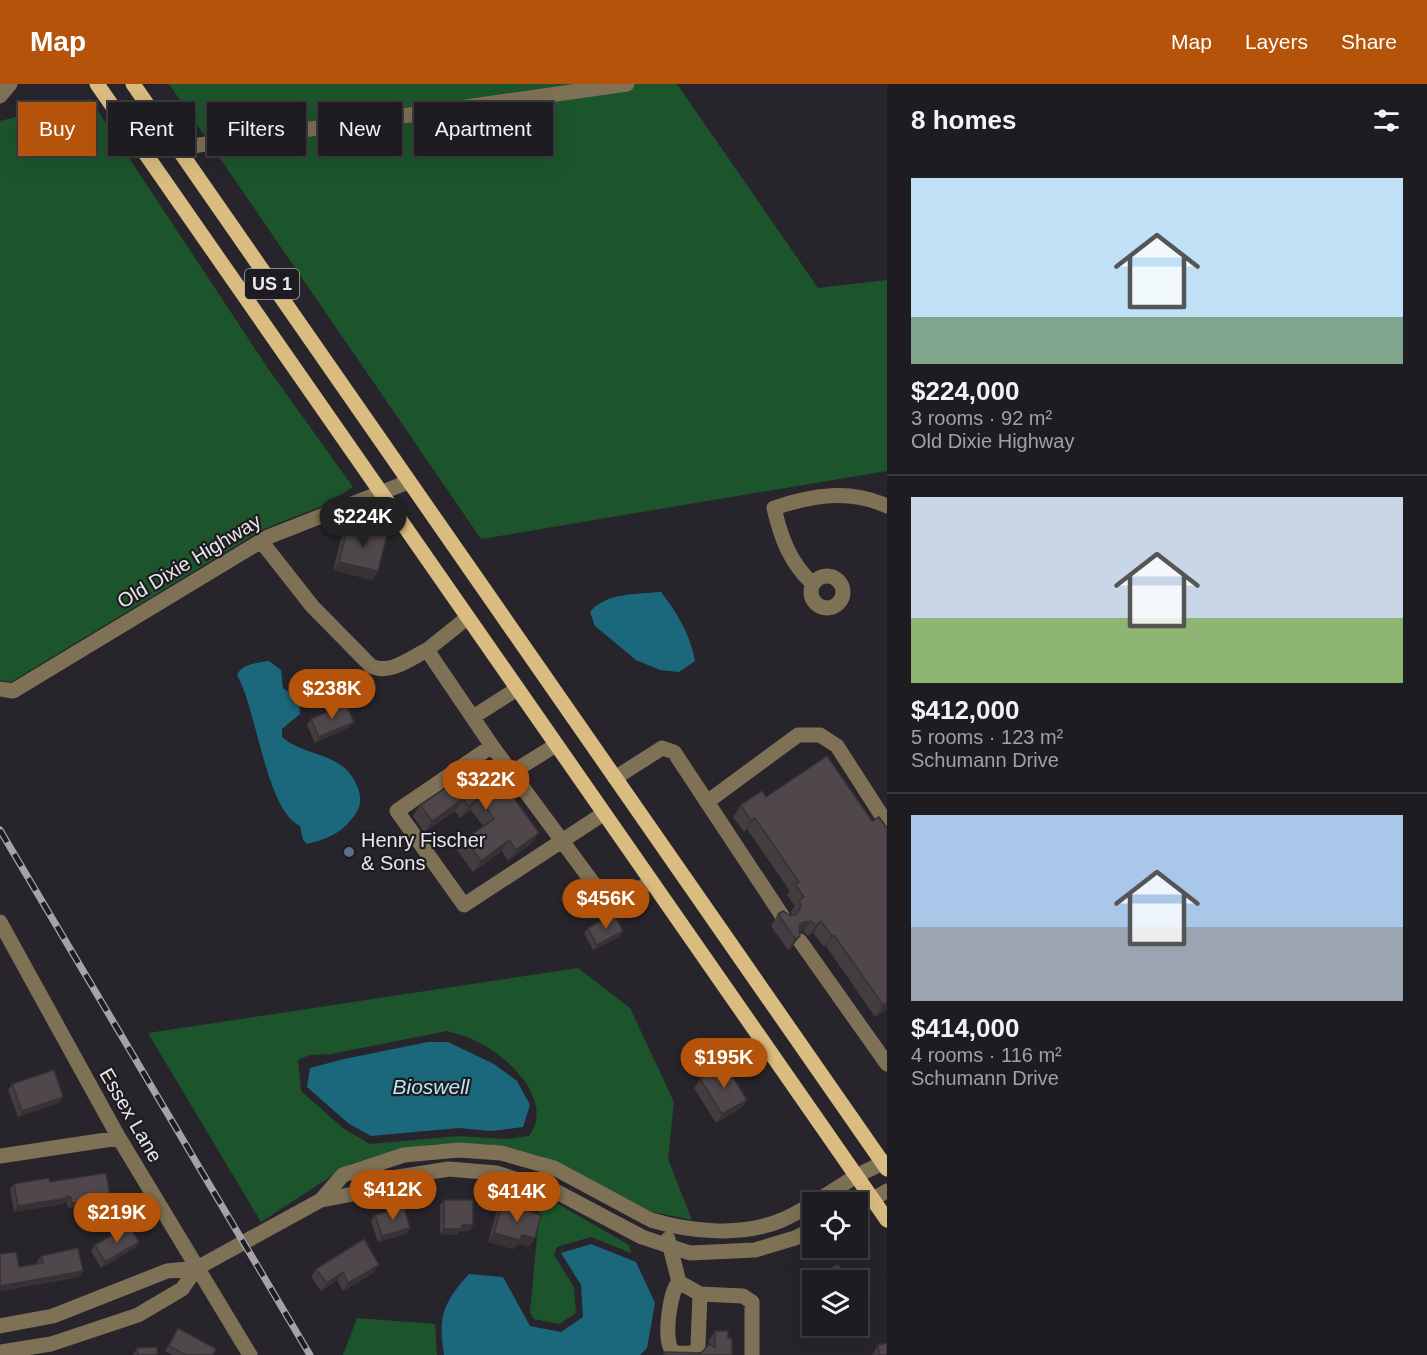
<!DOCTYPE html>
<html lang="en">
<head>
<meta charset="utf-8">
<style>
	:root { --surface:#1d1c20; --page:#2a292d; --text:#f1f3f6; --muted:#a0a1a5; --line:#3b3a3e; --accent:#b45309 }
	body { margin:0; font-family:Arial,sans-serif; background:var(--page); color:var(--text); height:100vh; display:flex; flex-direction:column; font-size:22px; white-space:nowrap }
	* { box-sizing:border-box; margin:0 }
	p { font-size:20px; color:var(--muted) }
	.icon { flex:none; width:33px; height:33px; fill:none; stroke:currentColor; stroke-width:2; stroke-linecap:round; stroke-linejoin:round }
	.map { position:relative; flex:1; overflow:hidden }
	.side { display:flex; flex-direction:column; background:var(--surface); width:540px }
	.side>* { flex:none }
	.banner { position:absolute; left:18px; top:18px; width:570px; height:54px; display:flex; gap:12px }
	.buttons { position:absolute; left:802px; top:1108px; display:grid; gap:12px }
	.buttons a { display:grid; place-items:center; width:66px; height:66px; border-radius:0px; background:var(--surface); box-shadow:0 6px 24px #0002,0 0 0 2px var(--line); font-size:30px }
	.price { position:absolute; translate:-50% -51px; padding:0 14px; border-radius:21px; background:var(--accent); color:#fff; font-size:20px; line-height:39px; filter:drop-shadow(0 2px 3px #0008) }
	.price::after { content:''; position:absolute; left:50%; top:36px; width:18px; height:14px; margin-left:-9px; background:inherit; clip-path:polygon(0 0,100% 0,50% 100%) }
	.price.current { background:#222; color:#fff }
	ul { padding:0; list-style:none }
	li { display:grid; align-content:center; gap:12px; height:318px; padding:0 24px }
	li+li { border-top:2px solid var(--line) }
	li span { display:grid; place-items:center; height:186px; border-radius:0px; color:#555 }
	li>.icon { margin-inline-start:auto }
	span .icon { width:108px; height:108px; fill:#fffc; stroke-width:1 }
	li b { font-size:26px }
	h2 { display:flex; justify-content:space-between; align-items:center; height:72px; padding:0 24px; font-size:26px }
	.chip { padding:0 21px; border-radius:0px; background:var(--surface); box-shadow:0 6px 24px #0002,0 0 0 2px var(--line); font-size:21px; line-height:54px }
	.chip.current { background:var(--accent); color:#fff }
	header { display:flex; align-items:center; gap:36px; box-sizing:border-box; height:84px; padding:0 30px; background:var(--accent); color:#fff }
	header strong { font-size:28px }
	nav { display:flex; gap:33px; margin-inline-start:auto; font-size:21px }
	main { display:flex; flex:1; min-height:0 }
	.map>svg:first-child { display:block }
	.green { fill:#1c552b; fill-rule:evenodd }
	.water { fill:#1b677c }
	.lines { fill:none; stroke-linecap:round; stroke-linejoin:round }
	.minor { stroke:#7f7155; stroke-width:15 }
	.major { stroke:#dabc81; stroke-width:15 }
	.rail-casing { stroke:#a5a3a7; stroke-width:7 }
	.rail { stroke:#1e1c21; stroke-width:4.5; stroke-dasharray:14; stroke-linecap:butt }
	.wall { fill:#443d40 }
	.shaded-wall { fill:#373234 }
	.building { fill:#4f474b; stroke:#373234; stroke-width:1.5 }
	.service-dot { fill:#5c6f8a; stroke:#1e1c21; stroke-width:2 }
	.labels { text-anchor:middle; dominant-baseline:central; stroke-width:4.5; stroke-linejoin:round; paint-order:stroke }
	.shield { fill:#1e1c21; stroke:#acaaae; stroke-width:1.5 }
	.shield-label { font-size:18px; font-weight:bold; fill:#e9e7eb }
	.street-label { font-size:20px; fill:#e9e7eb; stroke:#1e1c21 }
	.poi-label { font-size:20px; fill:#e9e7eb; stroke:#1e1c21; text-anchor:start }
	.water-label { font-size:21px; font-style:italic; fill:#b8e5f5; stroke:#1e1c21 }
</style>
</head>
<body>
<header>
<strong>Map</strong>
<nav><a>Map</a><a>Layers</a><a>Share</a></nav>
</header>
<main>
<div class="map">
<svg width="887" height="1271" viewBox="0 0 887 1271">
	<rect width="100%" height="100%" fill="#27252b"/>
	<path class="green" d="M 169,0 L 677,0 L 818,204 L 887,196 L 887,387 L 481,455 Z
		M 90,15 L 267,283 L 353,403 L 322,422 L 264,445 L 11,598 L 0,596 L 0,37 Z
		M 578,884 L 630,924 L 674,1018 L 668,1075 L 692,1136 L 653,1128 L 541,1072 L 487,1060 L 437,1060 L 405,1064 L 350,1080 L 261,1138 L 148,949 ZM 447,947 C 457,950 469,953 478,958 C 509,973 555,1017 529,1052 L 507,1055 L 459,1052 L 370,1060 L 344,1045 L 301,1007 L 298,976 L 310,971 L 331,970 Z
		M 541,1110 L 629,1161 L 631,1169 L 591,1153 L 557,1163 L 554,1171 L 574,1203 L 576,1229 L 559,1240 L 534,1235 L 530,1228 Z
		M 357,1234 L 435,1240 L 437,1271 L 343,1271 Z"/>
	<path class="water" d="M 661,508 C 678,530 690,550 695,577 L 679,588 L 660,586 L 636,576 L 595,542 L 590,528 C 605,509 637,510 661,508 Z
		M 269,577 L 281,586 L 283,604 L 299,616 L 300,630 L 282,645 L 282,653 C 306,674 343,667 357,702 C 361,711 362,720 356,729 C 344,748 328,755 307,760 L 303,756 L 300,742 C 266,726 257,626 237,591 C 243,579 257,579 269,577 Z
		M 428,958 L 448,958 L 494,980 L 517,997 L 530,1021 L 523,1043 L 491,1047 L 459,1044 L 371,1052 L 348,1039 L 307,1003 L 310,984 L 344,975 Z
		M 591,1160 L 636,1178 L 655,1219 L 647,1264 L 640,1271 L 444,1271 C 438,1232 443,1219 469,1190 L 503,1193 L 530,1242 L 561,1248 L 583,1233 L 581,1201 L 561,1169 Z"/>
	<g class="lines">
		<path class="minor" d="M 0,12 L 10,0
			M 178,64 L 627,0
			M 261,457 L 312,522 L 371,582 C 390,591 409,575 427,566
			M811 508a16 16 0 1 1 32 0a16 16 0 1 1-32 0Z
			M 813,500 C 790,479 781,454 774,424 C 812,411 850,405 887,422
			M 467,534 L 427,566 L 492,662 L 610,822 L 651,798
			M 0,605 L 13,607 L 268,453 L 408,398
			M 473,633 L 517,605
			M 492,662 L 397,727 L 464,821 L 603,730
			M 511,689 L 556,661
			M 615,694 L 662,664 L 674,668 L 707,718 L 798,651 L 820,651 L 837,662 L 887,740
			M 707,718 L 783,833
			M 0,838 L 119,1054 L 250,1271
			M 800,857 L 887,980
			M 0,1072 L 119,1054
			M 321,1116 L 343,1091 L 404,1071 L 459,1066 L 501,1069 L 554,1084 L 651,1136 C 691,1148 742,1153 782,1136 C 819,1120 849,1091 887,1078
			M 858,1123 L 887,1107
			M 668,1155 L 679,1198 L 700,1210 L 743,1212 L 752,1218 L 752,1271
			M 679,1198 C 670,1206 663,1256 672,1266 C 676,1271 684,1269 690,1269
			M 0,1242 L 53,1232 L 167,1187 L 197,1184
			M 698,1261 L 700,1210
			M 0,1268 L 51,1260 L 138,1231 L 182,1205 L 197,1184 L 321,1116 L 353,1110 L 398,1093 L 449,1085 L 496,1089 L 557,1108 L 642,1153 L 690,1169 L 755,1166 L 795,1154 L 813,1145"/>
		<path class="major" d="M 97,0 L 887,1136
			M 133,0 L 887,1085"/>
		<defs>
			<path id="rail" d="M 0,746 L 310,1271"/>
		</defs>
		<use href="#rail" class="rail-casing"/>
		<use href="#rail" class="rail"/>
	</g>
	<path class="wall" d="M 348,442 L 378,487 L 372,496 L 333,486 L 342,451 Z
		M 311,635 L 350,643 L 315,659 L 307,641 Z
		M 487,677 L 531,760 L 508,777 L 502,767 L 473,788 L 457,766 L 465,755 L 483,742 L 471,726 L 460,734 L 455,727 L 424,748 L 413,732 L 420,721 Z
		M 762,707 L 887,925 L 875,933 L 826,862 L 824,863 L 813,849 L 808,852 L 804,848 L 800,848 L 792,863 L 788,866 L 771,842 L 778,830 L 792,831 L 791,827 L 795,822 L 787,811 L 790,807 L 747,745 L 744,748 L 733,733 L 741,721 Z
		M 564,810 L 590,812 L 568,826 L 560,815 Z
		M 588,844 L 623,847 L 619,853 L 593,866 L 584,849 Z
		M 700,995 L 747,1016 L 741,1024 L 716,1039 L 694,1004 Z
		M 12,1000 L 63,1013 L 59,1019 L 18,1033 L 8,1006 Z
		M 50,1098 L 110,1113 L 106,1118 L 68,1124 L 67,1119 L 64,1118 L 63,1120 L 14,1128 L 10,1105 L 14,1100 Z
		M 444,1116 L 469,1147 L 460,1147 L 457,1151 L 440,1150 L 440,1121 Z
		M 502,1120 L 529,1163 L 518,1160 L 514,1165 L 488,1158 L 496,1129 Z
		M 375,1131 L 410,1144 L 406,1150 L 378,1158 L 371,1137 Z
		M 95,1161 L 135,1164 L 101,1184 L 91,1167 Z
		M 0,1170 L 19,1183 L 38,1180 L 37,1178 L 41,1172 L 83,1187 L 79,1193 L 0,1207 Z
		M 379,1181 L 373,1189 L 343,1207 L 337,1196 L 321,1207 L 311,1193 L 316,1185 Z
		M 819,1191 L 849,1197 L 815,1197 Z
		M 178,1244 L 213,1271 L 172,1271 L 165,1267 Z
		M 715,1247 L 728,1254 L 732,1271 L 663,1271 L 665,1268 L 701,1269 L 709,1261 L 709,1256 Z
		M 878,1261 L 887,1271 L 872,1271 Z
		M 137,1264 L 157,1271 L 133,1271 Z"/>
	<path class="shaded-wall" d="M 339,478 L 378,487 L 372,496 L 333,486 Z
		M 354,638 L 350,643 L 315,659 L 319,653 Z
		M 479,714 L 471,726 L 460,734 L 468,722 Z
		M 463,715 L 455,727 L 424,748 L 432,737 Z
		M 755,734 L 747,745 L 744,748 L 751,737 Z
		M 539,749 L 531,760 L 508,777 L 516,766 Z
		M 509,756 L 502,767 L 473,788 L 481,777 Z
		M 594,806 L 590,812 L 568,826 L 572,821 Z
		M 811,837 L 804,848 L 795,849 L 791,853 L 803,838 Z
		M 821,837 L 813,849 L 808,852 L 816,841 Z
		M 623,847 L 619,853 L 593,866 L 597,861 Z
		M 834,851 L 826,862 L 824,863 L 832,852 Z
		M 800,852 L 792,863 L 788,866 L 795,855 Z
		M 887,919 L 887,925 L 875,933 L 883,921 Z
		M 63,1013 L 59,1019 L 18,1033 L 22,1027 Z
		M 747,1016 L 741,1024 L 716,1039 L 722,1030 Z
		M 66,1112 L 71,1113 L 67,1119 L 64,1118 L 63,1120 L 14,1128 L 18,1122 Z
		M 110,1113 L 106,1118 L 68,1124 L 72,1119 Z
		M 462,1141 L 473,1141 L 469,1147 L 460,1147 L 457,1151 L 440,1150 L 444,1145 Z
		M 410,1144 L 406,1150 L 378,1158 L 382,1152 Z
		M 494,1149 L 522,1151 L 535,1154 L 529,1163 L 518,1160 L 514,1165 L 488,1158 Z
		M 139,1158 L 135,1164 L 101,1184 L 105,1178 Z
		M 379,1181 L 373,1189 L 343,1207 L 348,1199 Z
		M 83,1187 L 79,1193 L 0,1207 L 0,1202 Z
		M 343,1188 L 337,1196 L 321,1207 L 327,1199 Z"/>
	<path class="building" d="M 348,442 L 387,451 L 378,487 L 339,478 Z
		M 346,620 L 354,638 L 319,653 L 311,635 Z
		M 827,672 L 872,737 L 879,733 L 887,744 L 887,919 L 883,921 L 834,851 L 832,852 L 821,837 L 816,841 L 811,837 L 803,838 L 799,842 L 800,852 L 795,855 L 778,830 L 783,827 L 791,832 L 797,830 L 801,822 L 799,816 L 804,813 L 795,800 L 799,798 L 755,734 L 751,737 L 741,721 L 762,707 L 766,713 Z
		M 487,677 L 539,749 L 516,766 L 509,756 L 481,777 L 465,755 L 494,735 L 479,714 L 468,722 L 463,715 L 432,737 L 420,721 Z
		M 587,796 L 594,806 L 572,821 L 564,810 Z
		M 614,830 L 623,847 L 597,861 L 588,844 Z
		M 725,980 L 747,1016 L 722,1030 L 700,995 Z
		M 54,986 L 63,1013 L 22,1027 L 12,1000 Z
		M 106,1089 L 110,1113 L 72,1119 L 71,1113 L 66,1112 L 67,1114 L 18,1122 L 14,1100 L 49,1094 L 50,1098 Z
		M 444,1116 L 473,1116 L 473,1141 L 462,1141 L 461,1145 L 444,1145 Z
		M 502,1120 L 541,1131 L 535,1154 L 522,1151 L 520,1156 L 494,1149 Z
		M 404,1123 L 410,1144 L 382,1152 L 375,1131 Z
		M 129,1141 L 139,1158 L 105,1178 L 95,1161 Z
		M 364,1155 L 379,1181 L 348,1199 L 343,1188 L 327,1199 L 316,1185 Z
		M 78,1164 L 83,1187 L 0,1202 L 0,1170 L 16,1168 L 19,1183 L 43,1179 L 41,1172 Z
		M 838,1180 L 849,1197 L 823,1197 L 819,1191 Z
		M 178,1244 L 216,1265 L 213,1271 L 186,1271 L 169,1262 Z
		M 715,1247 L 728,1247 L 728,1254 L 732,1254 L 732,1271 L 665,1271 L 665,1268 L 701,1269 L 710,1260 L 715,1264 Z
		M 887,1259 L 887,1271 L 879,1271 L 878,1261 Z
		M 157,1263 L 157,1271 L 138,1271 L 137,1264 Z"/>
	<circle class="service-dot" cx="349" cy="768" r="6"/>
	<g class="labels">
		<rect class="shield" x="245" y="185" width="54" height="30" rx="4.5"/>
		<g class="shield-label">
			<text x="272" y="200">US 1</text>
		</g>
		<g class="street-label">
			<text transform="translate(189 477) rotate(-31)">Old Dixie Highway</text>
			<text transform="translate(131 1031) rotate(60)">Essex Lane</text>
		</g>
		<g class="poi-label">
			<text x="361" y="756">Henry Fischer<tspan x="361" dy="23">&amp; Sons</tspan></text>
		</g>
		<g class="water-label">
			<text x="431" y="1002">Bioswell</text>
		</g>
	</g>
</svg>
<div class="buttons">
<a><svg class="icon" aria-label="locate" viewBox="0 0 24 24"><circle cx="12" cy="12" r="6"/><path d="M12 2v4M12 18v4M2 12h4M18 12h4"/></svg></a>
<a><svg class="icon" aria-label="layers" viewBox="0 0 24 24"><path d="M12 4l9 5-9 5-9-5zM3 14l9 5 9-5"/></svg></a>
</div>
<b class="price current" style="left:363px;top:464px">$224K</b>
<b class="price" style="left:332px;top:636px">$238K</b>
<b class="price" style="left:486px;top:727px">$322K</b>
<b class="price" style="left:606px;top:846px">$456K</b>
<b class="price" style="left:724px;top:1005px">$195K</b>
<b class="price" style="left:393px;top:1137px">$412K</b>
<b class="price" style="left:517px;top:1139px">$414K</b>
<b class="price" style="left:117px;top:1160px">$219K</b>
<div class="banner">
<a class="chip current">Buy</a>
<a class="chip">Rent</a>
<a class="chip">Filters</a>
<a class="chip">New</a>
<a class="chip">Apartment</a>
</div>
</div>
<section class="side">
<h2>8 homes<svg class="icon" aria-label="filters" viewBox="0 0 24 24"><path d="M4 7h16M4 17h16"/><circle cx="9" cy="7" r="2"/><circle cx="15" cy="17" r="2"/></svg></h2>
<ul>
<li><span style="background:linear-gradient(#bfe0f5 75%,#7fa58c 0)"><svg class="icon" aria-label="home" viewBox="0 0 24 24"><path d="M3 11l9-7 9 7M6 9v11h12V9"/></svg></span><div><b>$224,000</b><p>3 rooms · 92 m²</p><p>Old Dixie Highway</p></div></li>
<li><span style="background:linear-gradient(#c9d6e8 65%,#8fb573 0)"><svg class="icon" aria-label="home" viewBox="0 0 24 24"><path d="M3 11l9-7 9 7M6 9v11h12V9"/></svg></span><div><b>$412,000</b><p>5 rooms · 123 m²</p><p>Schumann Drive</p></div></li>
<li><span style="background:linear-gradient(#a9c7e8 60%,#9aa5b1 0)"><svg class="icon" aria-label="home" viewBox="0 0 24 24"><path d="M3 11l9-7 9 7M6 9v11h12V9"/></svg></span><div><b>$414,000</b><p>4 rooms · 116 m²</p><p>Schumann Drive</p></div></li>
</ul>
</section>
</main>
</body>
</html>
